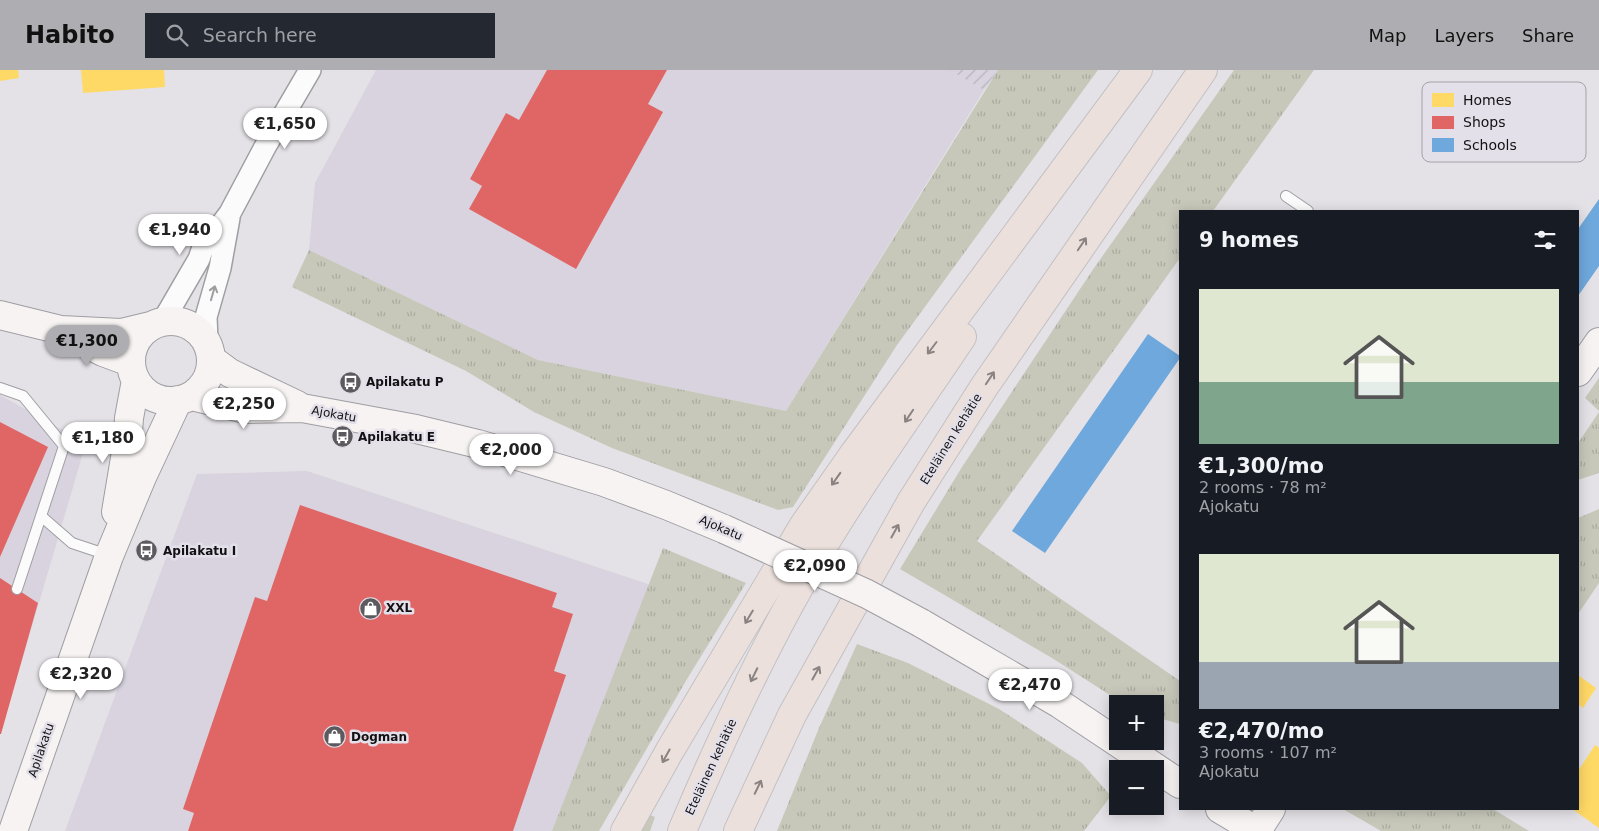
<!DOCTYPE html>
<html lang="en">
<head>
<meta charset="utf-8">
<style>
	:root { --surface:#171b24; --page:#242831; --text:#f1f3f6; --muted:#9ea1a6; --accent:#aeaeb2 }
	body { margin:0; font-family:"DejaVu Sans",sans-serif; background:var(--page); color:var(--text); height:100vh; display:flex; flex-direction:column; font-size:19px; white-space:nowrap }
	* { box-sizing:border-box; margin:0 }
	p { font-size:16px; color:var(--muted) }
	.icon { flex:none; width:28px; height:28px; fill:none; stroke:currentColor; stroke-width:2; stroke-linecap:round; stroke-linejoin:round }
	.map { position:relative; flex:1; overflow:hidden }
	.panel { position:absolute; left:1179px; top:140px; width:400px; height:600px; display:flex; flex-direction:column; background:var(--surface); border-radius:0px; box-shadow:0 2px 12px #0003 }
	.panel>* { flex:none }
	.tools { position:absolute; left:1109px; top:625px; display:grid; gap:10px }
	.tools a { display:grid; place-items:center; width:55px; height:55px; border-radius:0px; background:var(--surface); box-shadow:0 2px 12px #0003; font-size:25px }
	.price { position:absolute; translate:-50% -42px; padding:0 11px; border-radius:18px; background:#fff; color:#222; font-size:16px; line-height:32px; filter:drop-shadow(0 1px 2px #0008) }
	.price::after { content:''; position:absolute; left:50%; top:30px; width:15px; height:11px; margin-left:-8px; background:inherit; clip-path:polygon(0 0,100% 0,50% 100%) }
	.price.current { background:var(--accent); color:#111 }
	ul { padding:0; list-style:none }
	li { display:grid; align-content:center; gap:10px; height:265px; padding:0 20px }
	li span { display:grid; place-items:center; height:155px; border-radius:0px; color:#555 }
	li>.icon { margin-inline-start:auto }
	span .icon { width:90px; height:90px; fill:#fffc; stroke-width:1 }
	li b { font-size:21px }
	h2 { display:flex; justify-content:space-between; align-items:center; height:60px; padding:0 20px; font-size:21px }
	header { display:flex; align-items:center; gap:30px; box-sizing:border-box; height:70px; padding:0 25px; background:var(--accent); color:#111 }
	header strong { font-size:24px }
	nav { display:flex; gap:28px; margin-inline-start:auto; font-size:18px }
	.search { width:350px; height:45px; background:var(--page); display:flex; align-items:center; gap:12px; box-sizing:border-box; padding:0 18px; border-radius:0px; color:var(--muted); font-size:19px }
	.map>svg:first-child { display:block }
	.built { fill:#d8d3de }
	.industrial { fill:url(#industrial-furrows) }
	.grass { fill:url(#grass-tufts) }
	.homes { fill:#ffd966 }
	.shops { fill:#e06666 }
	.schools { fill:#6fa8dc }
	.lines { fill:none; stroke-linecap:round; stroke-linejoin:round }
	.lane-casing { stroke:#9f9ea2; stroke-width:12 }
	.street-casing { stroke:#9f9ea2; stroke-width:24 }
	.secondary-casing { stroke:#9f9ea2; stroke-width:30 }
	.highway-casing { stroke:#c2c0c3; stroke-width:30 }
	.lane { stroke:#fbfbfb; stroke-width:10 }
	.street { stroke:#fbfbfb; stroke-width:21 }
	.secondary { stroke:#f7f3f2; stroke-width:28 }
	.highway { stroke:#ebe0dc; stroke-width:28 }
	.secondary-bridge-casing { stroke:#9f9ea2; stroke-width:30; stroke-linecap:butt }
	.secondary-bridge { stroke:#f7f3f2; stroke-width:28 }
	.oneway { stroke:#8a8382 }
	.oneway2 { stroke:#9e9d9f }
	.labels { text-anchor:middle; dominant-baseline:central; stroke-width:5; stroke-linejoin:round; paint-order:stroke }
	.poi-label { font-size:12px; font-weight:bold; fill:#131114; stroke:#e4e0e9; text-anchor:start }
	.street-label { font-size:12px; fill:#131114; stroke:#e4e0e9 }
	.key { fill:#e4e0e9; stroke:#a5a2a9; stroke-width:1 }
	.key-label { font-size:14px; fill:#131114 }
</style>
</head>
<body>
<header>
<strong>Habito</strong>
<div class="search"><svg class="icon" aria-label="search" viewBox="0 0 24 24"><circle cx="10" cy="10" r="6"/><path d="M15 15l6 6"/></svg>Search here</div>
<nav><a>Map</a><a>Layers</a><a>Share</a></nav>
</header>
<div class="map">
<svg width="1599" height="761" viewBox="0 0 1599 761">
	<defs>
		<pattern id="industrial-furrows" width="10" height="10" patternUnits="userSpaceOnUse" patternTransform="scale(1.25)"><rect width="10" height="10" fill="#d8d3de"/><path d="M-1 1l2-2M0 10L10 0M9 11l2-2" fill="none" stroke="#b8b4be"/></pattern>
		<pattern id="grass-tufts" width="24" height="20" patternUnits="userSpaceOnUse" patternTransform="scale(1.25)"><rect width="24" height="20" fill="#c7c8ba"/><path d="M3 7l-1-3M5 7V3M7 7l1-3M15 17l-1-3M17 17v-4M19 17l1-3" fill="none" stroke="#aaab9f"/></pattern>
	</defs>
	<rect width="100%" height="100%" fill="#e4e2e7"/>
	<path class="built" d="M 376,0 L 949,0 L 984,20 L 786,341 L 538,290 L 309,180 L 315,113 Z
		M 0,325 L 86,373 L 0,665 Z
		M 307,401 L 651,515 L 553,761 L 65,761 L 197,404 Z"/>
	<path class="industrial" d="M 949,0 L 998,0 L 984,20 Z"/>
	<path class="grass" d="M 998,0 L 1098,0 L 897,275 L 793,437 L 778,440 L 612,378 L 534,342 L 466,301 L 292,217 L 309,180 L 538,290 L 786,341 Z
		M 1234,0 L 1314,0 L 1213,141 L 1180,141 L 1180,188 L 977,471 L 1180,611 L 1180,654 L 1155,647 L 1155,634 L 1124,634 L 1052,588 L 900,499 L 962,397 L 1094,198 Z
		M 1599,308 L 1599,341 L 1585,328 Z
		M 1599,342 L 1599,403 L 1578,410 L 1578,373 Z
		M 1599,439 L 1599,513 L 1578,544 L 1578,448 Z
		M 663,478 L 746,513 L 687,609 L 599,761 L 552,761 Z
		M 857,574 L 908,593 L 999,639 L 1082,693 L 1111,726 L 1084,761 L 777,761 L 819,658 Z
		M 1343,739 L 1493,739 L 1529,761 L 1381,761 Z
		M 647,744 L 655,747 L 650,761 L 639,761 Z"/>
	<path class="homes" d="M 0,0 L 18,0 L 19,8 L 0,11 Z
		M 81,0 L 164,0 L 165,17 L 83,23 Z
		M 1578,605 L 1596,618 L 1583,638 L 1578,634 Z
		M 1595,675 L 1599,678 L 1599,758 L 1572,739 L 1578,739 L 1578,701 Z"/>
	<path class="shops" d="M 547,0 L 667,0 L 648,34 L 663,42 L 576,199 L 469,139 L 482,116 L 470,109 L 506,43 L 519,50 Z
		M 0,352 L 48,377 L 0,487 Z
		M 300,435 L 557,523 L 552,537 L 573,544 L 554,601 L 566,605 L 513,761 L 188,761 L 194,743 L 183,739 L 255,527 L 267,531 Z
		M 0,508 L 38,533 L 1,664 L 0,664 Z"/>
	<path class="schools" d="M 1599,129 L 1599,196 L 1578,226 L 1578,159 Z
		M 1148,264 L 1180,286 L 1180,288 L 1045,483 L 1012,461 Z"/>
	<g class="lines">
		<defs>
			<path id="lane" d="M 1286,126 L 1308,141
				M 0,318 L 23,326 L 64,376 L 41,446 L 72,473 L 108,485
				M 17,519 L 41,446"/>
			<path id="street" d="M 163,251 L 199,189 L 202,180 L 230,143 L 265,77 L 310,0
				M 207,271 L 206,247 L 220,198 L 229,148"/>
			<path id="secondary" d="M 0,245 L 61,260 L 121,263 L 150,256
				M131 291a40 40 0 1 1 80 0a40 40 0 1 1-80 0Z
				M 69,265 L 103,282 L 130,292
				M 211,289 L 230,303 L 297,335
				M 1578,302 L 1599,272
				M 191,326 L 245,339 L 302,338 L 416,359 L 478,374 L 604,412 L 666,435 L 724,459
				M 116,442 L 127,376 L 129,348 L 136,310
				M 921,553 L 1060,634 L 1180,714
				M 1220,739 L 1257,761
				M 13,761 L 109,486 L 142,407 L 178,330
				M 1257,761 L 1271,739"/>
			<path id="highway" d="M 625,761 L 669,682 L 804,455 L 853,385 L 1138,0
				M 682,761 C 719,674 759,587 806,505 C 853,423 909,346 962,267
				M 738,761 L 792,645 L 911,432 L 984,317 L 1203,0"/>
		</defs>
		<use href="#lane" class="lane-casing"/>
		<use href="#street" class="street-casing"/>
		<use href="#secondary" class="secondary-casing"/>
		<use href="#highway" class="highway-casing"/>
		<use href="#lane" class="lane"/>
		<use href="#street" class="street"/>
		<use href="#secondary" class="secondary"/>
		<use href="#highway" class="highway"/>
		<defs>
			<path id="secondary-bridge" d="M 724,459 L 867,524 L 921,553"/>
		</defs>
		<use href="#secondary-bridge" class="secondary-bridge-casing"/>
		<use href="#secondary-bridge" class="secondary-bridge"/>
	</g>
	<defs><path id="oneway-shaft" d="M-6 0H5M1.5-3L5.5 0L1.5 3" fill="none" stroke-width="1.6" stroke-linecap="round" stroke-linejoin="round" transform="scale(1.25)"/></defs>
	<g class="oneway">
		<use href="#oneway-shaft" transform="translate(1082 174) rotate(-56)"/>
		<use href="#oneway-shaft" transform="translate(932 278) rotate(127)"/>
		<use href="#oneway-shaft" transform="translate(990 308) rotate(-56)"/>
		<use href="#oneway-shaft" transform="translate(909 346) rotate(124)"/>
		<use href="#oneway-shaft" transform="translate(836 409) rotate(125)"/>
		<use href="#oneway-shaft" transform="translate(895 461) rotate(-61)"/>
		<use href="#oneway-shaft" transform="translate(749 547) rotate(121)"/>
		<use href="#oneway-shaft" transform="translate(816 603) rotate(-61)"/>
		<use href="#oneway-shaft" transform="translate(754 605) rotate(116)"/>
		<use href="#oneway-shaft" transform="translate(666 686) rotate(119)"/>
		<use href="#oneway-shaft" transform="translate(758 717) rotate(-64)"/>
	</g>
	<use class="oneway2" href="#oneway-shaft" transform="translate(213 223) rotate(-74)"/>
	<defs>
		<symbol id="bus-disc" viewBox="-11 -11 22 22"><circle r="9.5" fill="#5c5a5e" stroke="#e4e0e9"/><path d="M-5-6H5V4H4V6H2V4H-2V6H-4V4H-5ZM-3.5-4V0h7V-4ZM-3.5 1.2v1.5H-2V1.2ZM2 1.2v1.5H3.5V1.2Z" fill="#fff"/></symbol>
		<symbol id="shop-disc" viewBox="-11 -11 22 22"><circle r="9.5" fill="#5c5a5e" stroke="#e4e0e9"/><path d="M-5-2.5h2.3a2.7 3.5 0 0 1 5.4 0H5L5.5 6h-11ZM-1.5-2.5h3a1.5 2.3 0 0 0-3 0Z" fill="#fff"/></symbol>
	</defs>
	<g fill-rule="evenodd">
		<use href="#bus-disc" x="338" y="300" width="25" height="25"/>
		<use href="#bus-disc" x="330" y="354" width="25" height="25"/>
		<use href="#bus-disc" x="134" y="468" width="25" height="25"/>
		<use href="#shop-disc" x="358" y="526" width="25" height="25"/>
		<use href="#shop-disc" x="322" y="654" width="25" height="25"/>
	</g>
	<g class="labels">
		<g class="poi-label">
			<text x="366" y="312">Apilakatu P</text>
			<text x="358" y="367">Apilakatu E</text>
			<text x="163" y="481">Apilakatu I</text>
			<text x="386" y="538">XXL</text>
			<text x="351" y="667">Dogman</text>
		</g>
		<g class="street-label">
			<text transform="translate(334 344) rotate(10)">Ajokatu</text>
			<text transform="translate(951 369) rotate(-58)">Eteläinen kehätie</text>
			<text transform="translate(721 458) rotate(23)">Ajokatu</text>
			<text transform="translate(41 680) rotate(-71)">Apilakatu</text>
			<text transform="translate(711 697) rotate(-65)">Eteläinen kehätie</text>
		</g>
	</g>
	<rect x="1422" y="12" width="164" height="80" rx="8" class="key"/>
	<rect x="1432" y="23" width="22" height="14" fill="#ffd966"/>
	<rect x="1432" y="46" width="22" height="13" fill="#e06666"/>
	<rect x="1432" y="68" width="22" height="14" fill="#6fa8dc"/>
	<g class="key-label">
		<text x="1463" y="35">Homes</text>
		<text x="1463" y="57">Shops</text>
		<text x="1463" y="80">Schools</text>
	</g>
</svg>
<div class="tools">
<a>+</a>
<a>−</a>
</div>
<b class="price" style="left:285px;top:80px">€1,650</b>
<b class="price" style="left:180px;top:186px">€1,940</b>
<b class="price current" style="left:87px;top:297px">€1,300</b>
<b class="price" style="left:244px;top:360px">€2,250</b>
<b class="price" style="left:103px;top:394px">€1,180</b>
<b class="price" style="left:511px;top:406px">€2,000</b>
<b class="price" style="left:815px;top:522px">€2,090</b>
<b class="price" style="left:81px;top:630px">€2,320</b>
<b class="price" style="left:1030px;top:641px">€2,470</b>
<section class="panel">
<h2>9 homes<svg class="icon" aria-label="filters" viewBox="0 0 24 24"><path d="M4 7h16M4 17h16"/><circle cx="9" cy="7" r="2"/><circle cx="15" cy="17" r="2"/></svg></h2>
<ul>
<li><span style="background:linear-gradient(#dfe7d0 60%,#7fa58c 0)"><svg class="icon" aria-label="home" viewBox="0 0 24 24"><path d="M3 11l9-7 9 7M6 9v11h12V9"/></svg></span><div><b>€1,300/mo</b><p>2 rooms · 78 m²</p><p>Ajokatu</p></div></li>
<li><span style="background:linear-gradient(#dfe7d0 70%,#9aa5b1 0)"><svg class="icon" aria-label="home" viewBox="0 0 24 24"><path d="M3 11l9-7 9 7M6 9v11h12V9"/></svg></span><div><b>€2,470/mo</b><p>3 rooms · 107 m²</p><p>Ajokatu</p></div></li>
</ul>
</section>
</div>
</body>
</html>
